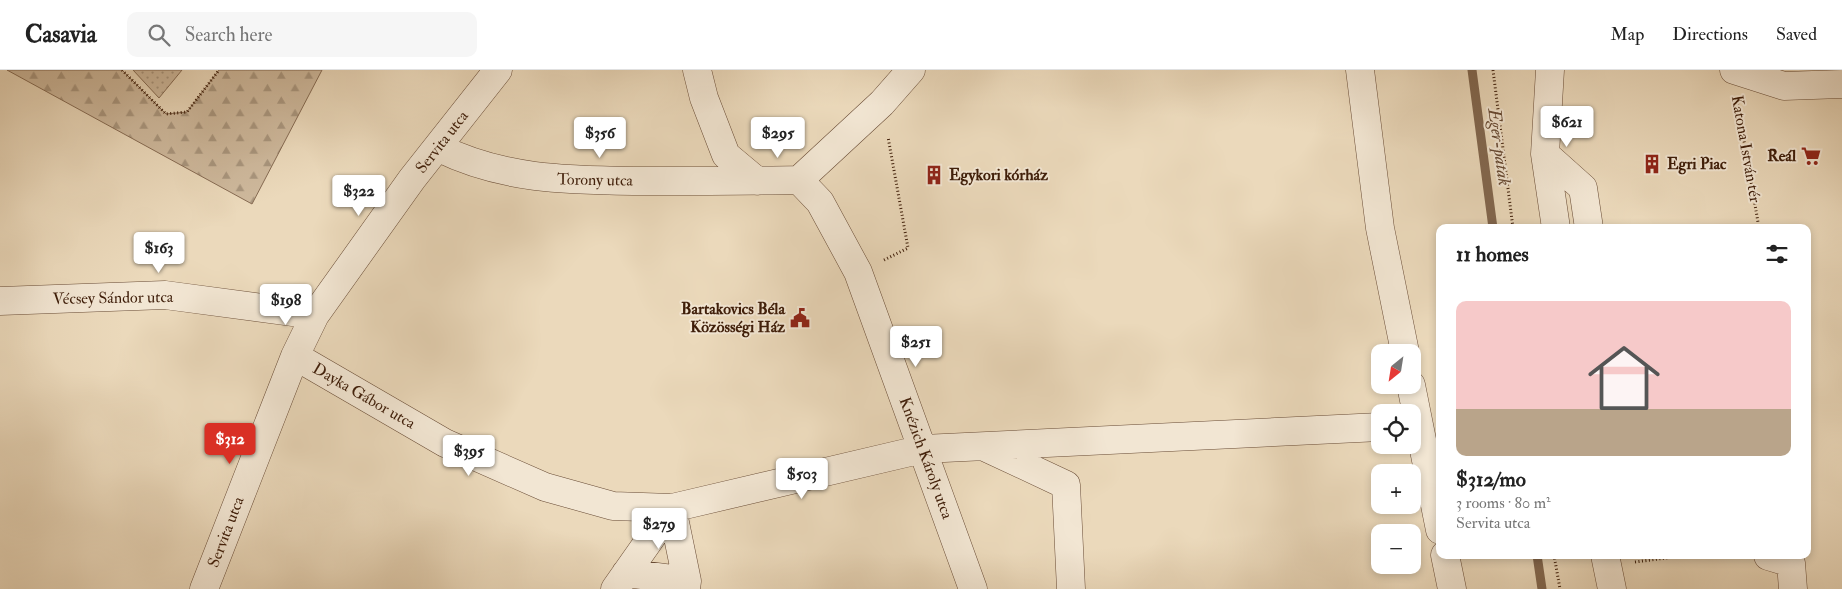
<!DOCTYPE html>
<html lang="en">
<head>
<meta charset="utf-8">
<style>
	:root { --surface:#fff; --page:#f6f6f6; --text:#222; --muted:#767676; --line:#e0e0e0; --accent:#d93025 }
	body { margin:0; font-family:"IM FELL Double Pica",serif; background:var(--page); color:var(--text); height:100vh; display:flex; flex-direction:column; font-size:19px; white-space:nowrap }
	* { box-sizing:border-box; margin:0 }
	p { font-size:16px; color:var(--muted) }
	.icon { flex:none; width:28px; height:28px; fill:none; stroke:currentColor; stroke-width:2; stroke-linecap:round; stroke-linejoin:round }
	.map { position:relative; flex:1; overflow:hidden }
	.drawer { position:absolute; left:1436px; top:154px; width:375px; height:335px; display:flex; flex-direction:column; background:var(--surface); border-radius:10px; box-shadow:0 2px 8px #0003 }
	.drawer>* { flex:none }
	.needle { width:32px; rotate:210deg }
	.fabs { position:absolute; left:1371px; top:274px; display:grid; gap:10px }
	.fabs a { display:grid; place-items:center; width:50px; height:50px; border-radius:10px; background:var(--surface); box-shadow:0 2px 8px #0003; font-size:25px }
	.price { position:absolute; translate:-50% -42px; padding:0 11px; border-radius:5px; background:#fff; color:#222; font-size:16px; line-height:32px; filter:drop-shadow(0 1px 2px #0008) }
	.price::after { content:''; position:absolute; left:50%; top:30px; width:15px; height:11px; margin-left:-8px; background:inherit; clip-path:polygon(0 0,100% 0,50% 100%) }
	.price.current { background:var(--accent); color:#fff }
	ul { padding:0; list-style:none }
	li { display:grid; align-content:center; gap:10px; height:265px; padding:0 20px }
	li span { display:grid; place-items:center; height:155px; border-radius:10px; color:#555 }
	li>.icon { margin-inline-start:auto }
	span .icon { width:90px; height:90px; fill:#fffc; stroke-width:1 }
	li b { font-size:21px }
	h2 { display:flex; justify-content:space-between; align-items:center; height:60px; padding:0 20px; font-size:21px }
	header { display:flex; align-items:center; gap:30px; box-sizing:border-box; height:70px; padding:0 25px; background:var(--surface); border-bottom:1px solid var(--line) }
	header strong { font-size:24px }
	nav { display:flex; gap:28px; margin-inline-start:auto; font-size:18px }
	.search { width:350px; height:45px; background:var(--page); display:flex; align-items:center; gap:12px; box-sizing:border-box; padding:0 18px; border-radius:10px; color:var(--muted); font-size:19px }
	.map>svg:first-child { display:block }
	.forest { fill:url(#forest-firs); stroke:#866b53 }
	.park { fill:url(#park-dots); stroke:#866b53 }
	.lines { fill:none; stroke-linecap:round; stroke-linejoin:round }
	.stream { stroke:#82674f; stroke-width:9 }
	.minor-casing { stroke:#694c36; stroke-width:29 }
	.path { stroke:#3e1d09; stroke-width:3; stroke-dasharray:1 2.5; stroke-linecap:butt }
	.minor { stroke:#f2e6d3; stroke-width:28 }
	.labels { text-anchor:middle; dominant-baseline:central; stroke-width:4; stroke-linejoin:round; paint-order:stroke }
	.street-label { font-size:16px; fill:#3e1d09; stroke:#f2e6d3 }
	.poi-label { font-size:16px; font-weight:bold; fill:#3e1d09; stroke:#f2e6d3; text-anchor:end }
	.water-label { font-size:18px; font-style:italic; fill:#664832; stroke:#f2e6d3 }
</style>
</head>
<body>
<header>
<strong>Casavia</strong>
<div class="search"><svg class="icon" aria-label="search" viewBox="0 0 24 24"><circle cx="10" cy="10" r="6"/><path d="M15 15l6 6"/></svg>Search here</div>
<nav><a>Map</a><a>Directions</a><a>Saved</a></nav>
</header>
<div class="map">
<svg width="1842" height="519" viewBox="0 0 1842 519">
	<defs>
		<pattern id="forest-firs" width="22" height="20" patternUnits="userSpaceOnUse" patternTransform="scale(1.25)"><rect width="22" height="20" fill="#ceb99d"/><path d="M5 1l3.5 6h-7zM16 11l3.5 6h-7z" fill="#a9967e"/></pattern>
		<pattern id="park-dots" width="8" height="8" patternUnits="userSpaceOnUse" patternTransform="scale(1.25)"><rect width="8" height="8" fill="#ceb99d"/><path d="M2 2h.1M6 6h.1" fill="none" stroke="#a9967e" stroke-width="1.8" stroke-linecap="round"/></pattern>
	</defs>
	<rect width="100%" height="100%" fill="#ebd9bb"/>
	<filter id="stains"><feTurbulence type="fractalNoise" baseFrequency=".004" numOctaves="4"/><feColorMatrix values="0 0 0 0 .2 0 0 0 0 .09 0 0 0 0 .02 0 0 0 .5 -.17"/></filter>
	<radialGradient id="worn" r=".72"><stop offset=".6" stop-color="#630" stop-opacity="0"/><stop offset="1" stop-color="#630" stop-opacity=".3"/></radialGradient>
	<path class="forest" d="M 7,0 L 122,0 L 166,44 L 187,42 L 219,0 L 322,0 L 252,134 Z"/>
	<path class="park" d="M 133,0 L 182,0 L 159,28 Z"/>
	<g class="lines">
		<path class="stream" d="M 1472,0 L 1493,158
			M 1537,485 L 1542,519"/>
		<defs>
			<path id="minor" d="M 697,0 L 704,28 L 726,85 L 757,111
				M 1360,0 L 1380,158 L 1405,282
				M 1550,0 L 1545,84 L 1556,158
				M 1734,0 L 1784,16 L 1842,14
				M 439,78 C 504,110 568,110 639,111 C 693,111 746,111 799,110 L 820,132 L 858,202 L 973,519
				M 1545,84 L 1583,118 L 1589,158
				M 799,110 L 882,33 L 911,0
				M 0,231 L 165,225 L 315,245
				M 295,286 L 445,373 L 545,417 L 613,436 L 672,438 L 923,379 L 1380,357
				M 1411,315 L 1440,460
				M 987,378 L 1066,415 L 1071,519
				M 672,438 L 687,511 L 686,519
				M 1445,485 L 1452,519
				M 1605,485 L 1612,519
				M 1768,486 L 1791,493 L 1793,519
				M 626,503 L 687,511
				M 204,519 L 295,286 L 315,245 L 412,109 L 498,0
				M 615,519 L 672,438"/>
		</defs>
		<use href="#minor" class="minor-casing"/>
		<path class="path" d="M 122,0 L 166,44 L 187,42 L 219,0
			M 1493,0 L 1513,158
			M 1737,30 L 1759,158
			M 884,190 L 908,178 L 888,67
			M 1554,485 L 1560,519
			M 1635,492 L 1689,485"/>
		<use href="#minor" class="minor"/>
	</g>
	<defs>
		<symbol id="supermarket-bare" viewBox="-9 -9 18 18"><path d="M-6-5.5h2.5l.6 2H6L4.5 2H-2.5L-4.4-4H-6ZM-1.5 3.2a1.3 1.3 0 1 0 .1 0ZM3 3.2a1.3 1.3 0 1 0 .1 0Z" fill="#8f2418" stroke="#f2e6d3" stroke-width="2.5" paint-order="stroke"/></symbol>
		<symbol id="building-bare" viewBox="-9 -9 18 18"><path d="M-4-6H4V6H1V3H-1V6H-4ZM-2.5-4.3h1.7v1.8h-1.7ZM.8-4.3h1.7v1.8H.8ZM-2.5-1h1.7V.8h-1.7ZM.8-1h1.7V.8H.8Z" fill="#8f2418" stroke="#f2e6d3" stroke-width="2.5" paint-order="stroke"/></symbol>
		<symbol id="civic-bare" viewBox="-9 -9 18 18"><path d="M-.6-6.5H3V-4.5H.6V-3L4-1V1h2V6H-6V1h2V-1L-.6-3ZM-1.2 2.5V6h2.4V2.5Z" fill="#8f2418" stroke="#f2e6d3" stroke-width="2.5" paint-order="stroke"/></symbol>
	</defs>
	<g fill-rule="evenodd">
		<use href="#supermarket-bare" x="1797" y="72" width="28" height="28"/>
		<use href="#building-bare" x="1638" y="80" width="28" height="28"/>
		<use href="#building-bare" x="920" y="91" width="28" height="28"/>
		<use href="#civic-bare" x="786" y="234" width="28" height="28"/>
	</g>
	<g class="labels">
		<g class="street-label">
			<text transform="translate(442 72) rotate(-52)">Servita utca</text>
			<text transform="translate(1746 79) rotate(80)">Katona István tér</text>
			<text transform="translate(595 110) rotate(1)">Torony utca</text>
			<text transform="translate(113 228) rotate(-1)">Vécsey Sándor utca</text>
			<text transform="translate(364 326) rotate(30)">Dayka Gábor utca</text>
			<text transform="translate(926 388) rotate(70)">Knézich Károly utca</text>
			<text transform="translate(226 462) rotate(-69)">Servita utca</text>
		</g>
		<g class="poi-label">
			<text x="1796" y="86">Reál</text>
			<text x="1667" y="94" text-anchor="start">Egri Piac</text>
			<text x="949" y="105" text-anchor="start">Egykori kórház</text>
			<text x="785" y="239">Bartakovics Béla<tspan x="785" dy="18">Közösségi Ház</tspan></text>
		</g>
		<g class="water-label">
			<text transform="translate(1499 77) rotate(82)">Eger-patak</text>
		</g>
	</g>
	<rect width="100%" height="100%" filter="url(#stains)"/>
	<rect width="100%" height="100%" fill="url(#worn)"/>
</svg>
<div class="fabs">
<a><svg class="needle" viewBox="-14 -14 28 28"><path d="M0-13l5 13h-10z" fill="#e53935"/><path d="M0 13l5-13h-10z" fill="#767676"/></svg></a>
<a><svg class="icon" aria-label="locate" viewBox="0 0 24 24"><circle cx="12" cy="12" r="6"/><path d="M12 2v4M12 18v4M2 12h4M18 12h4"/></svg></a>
<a>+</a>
<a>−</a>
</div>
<b class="price" style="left:1567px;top:78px">$621</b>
<b class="price" style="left:600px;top:89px">$356</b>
<b class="price" style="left:778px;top:89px">$295</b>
<b class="price" style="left:359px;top:147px">$322</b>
<b class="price" style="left:159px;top:204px">$163</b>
<b class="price" style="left:286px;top:256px">$198</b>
<b class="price" style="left:916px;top:298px">$251</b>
<b class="price current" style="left:230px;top:395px">$312</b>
<b class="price" style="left:469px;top:407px">$395</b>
<b class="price" style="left:802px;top:430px">$503</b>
<b class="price" style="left:659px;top:480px">$279</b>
<section class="drawer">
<h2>11 homes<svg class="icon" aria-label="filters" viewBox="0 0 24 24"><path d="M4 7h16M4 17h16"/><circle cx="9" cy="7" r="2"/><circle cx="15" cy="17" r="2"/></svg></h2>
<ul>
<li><span style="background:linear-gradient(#f6c9c9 70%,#b9a48a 0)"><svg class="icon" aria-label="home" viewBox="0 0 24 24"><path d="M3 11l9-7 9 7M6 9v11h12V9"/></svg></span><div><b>$312/mo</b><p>3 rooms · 80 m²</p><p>Servita utca</p></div></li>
</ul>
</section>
</div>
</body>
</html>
